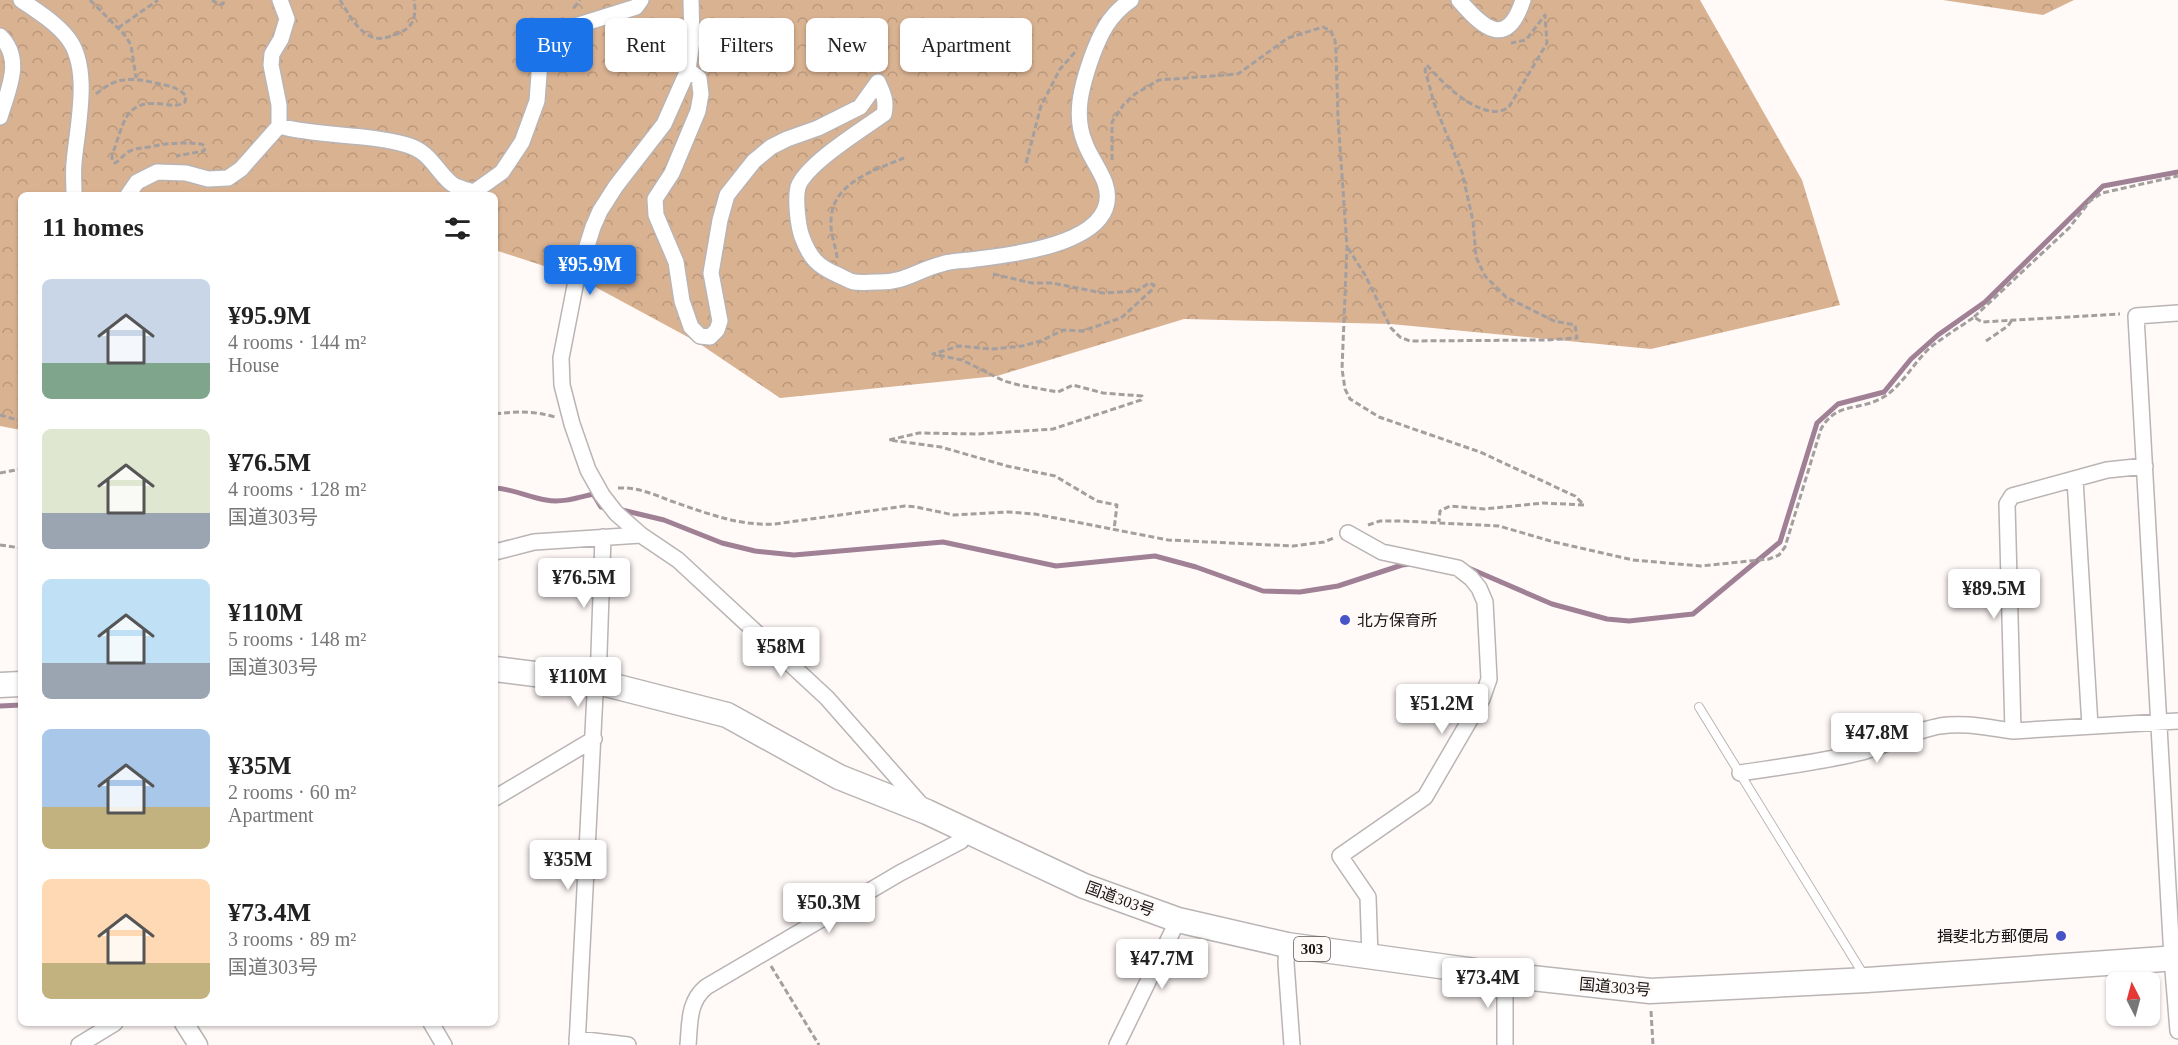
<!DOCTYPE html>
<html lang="en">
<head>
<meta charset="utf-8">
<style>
	:root { --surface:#fff; --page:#f2f2f2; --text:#222; --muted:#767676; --accent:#1a73e8 }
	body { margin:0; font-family:"Times New Roman","Noto Sans JP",serif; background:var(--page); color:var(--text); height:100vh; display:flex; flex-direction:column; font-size:22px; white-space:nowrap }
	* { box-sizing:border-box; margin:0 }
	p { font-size:20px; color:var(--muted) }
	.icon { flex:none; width:33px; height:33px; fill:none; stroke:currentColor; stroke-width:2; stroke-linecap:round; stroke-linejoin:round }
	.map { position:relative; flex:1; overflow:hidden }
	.details { position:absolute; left:18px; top:192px; width:480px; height:834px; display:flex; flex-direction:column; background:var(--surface); border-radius:9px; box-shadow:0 2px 4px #0004 }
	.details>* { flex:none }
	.banner { position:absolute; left:516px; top:18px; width:570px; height:54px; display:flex; gap:12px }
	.needle { width:39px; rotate:354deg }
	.buttons { position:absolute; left:2106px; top:972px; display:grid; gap:12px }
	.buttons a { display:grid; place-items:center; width:54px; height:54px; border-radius:9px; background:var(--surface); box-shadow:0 2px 4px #0004; font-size:30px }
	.price { position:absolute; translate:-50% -51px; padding:0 14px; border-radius:6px; background:#fff; color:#222; font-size:20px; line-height:39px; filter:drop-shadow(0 2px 3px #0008) }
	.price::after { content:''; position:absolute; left:50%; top:36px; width:18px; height:14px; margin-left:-9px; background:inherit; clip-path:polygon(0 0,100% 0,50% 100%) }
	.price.current { background:var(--accent); color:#fff }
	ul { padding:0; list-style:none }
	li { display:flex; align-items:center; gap:18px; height:150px; padding:0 24px }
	li span { display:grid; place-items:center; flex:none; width:168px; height:120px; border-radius:9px; color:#555 }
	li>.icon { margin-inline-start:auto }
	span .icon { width:72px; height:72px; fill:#fffc; stroke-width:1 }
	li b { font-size:26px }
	h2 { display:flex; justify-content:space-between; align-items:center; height:72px; padding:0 24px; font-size:26px }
	.tag { padding:0 21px; border-radius:9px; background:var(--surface); box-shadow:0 2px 4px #0004; font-size:21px; line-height:54px }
	.tag.current { background:var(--accent); color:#fff }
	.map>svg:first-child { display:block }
	.forest { fill:url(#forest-crowns) }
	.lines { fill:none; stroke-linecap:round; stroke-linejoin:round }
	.stream { stroke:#9f8095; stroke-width:5 }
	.service-casing { stroke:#bab4b4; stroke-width:10 }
	.minor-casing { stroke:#bab4b4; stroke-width:18 }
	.tertiary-casing { stroke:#bab4b4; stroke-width:21 }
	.trunk-casing { stroke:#bab4b4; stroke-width:27 }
	.path { stroke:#a49f9f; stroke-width:3; stroke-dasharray:6 3; stroke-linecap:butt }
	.service { stroke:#fff; stroke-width:8 }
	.minor { stroke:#fff; stroke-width:15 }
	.tertiary { stroke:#fff; stroke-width:18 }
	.trunk { stroke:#fff; stroke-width:24 }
	.poi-dot { fill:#4754c8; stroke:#fff9f8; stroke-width:2 }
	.labels { text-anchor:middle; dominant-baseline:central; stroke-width:5; stroke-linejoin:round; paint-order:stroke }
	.shield { fill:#fff9f8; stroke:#5d5a5a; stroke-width:1.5 }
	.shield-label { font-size:15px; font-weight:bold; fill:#181616 }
	.poi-label { font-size:16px; fill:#181616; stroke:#fff9f8; text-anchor:start }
	.street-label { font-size:16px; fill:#181616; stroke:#fff9f8 }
</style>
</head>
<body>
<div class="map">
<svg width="2178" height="1045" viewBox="0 0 2178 1045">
	<defs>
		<pattern id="forest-crowns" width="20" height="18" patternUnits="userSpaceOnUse" patternTransform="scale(1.5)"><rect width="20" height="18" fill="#d9b291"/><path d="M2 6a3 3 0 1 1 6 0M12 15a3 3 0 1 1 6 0" fill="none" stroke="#ba987c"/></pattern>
	</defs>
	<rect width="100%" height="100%" fill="#fff9f8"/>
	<path class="forest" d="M 0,0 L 1700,0 L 1802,180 L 1840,305 L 1651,349 L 1391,324 L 1184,319 L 997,376 L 780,398 L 697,342 L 575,276 L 495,250 L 495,195 L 21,195 L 21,430 L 0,426 Z
		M 1943,0 L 2074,0 L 2043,15 Z"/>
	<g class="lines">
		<path class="stream" d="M 495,488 C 513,489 528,497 546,500 C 562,503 577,498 593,494 L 601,507 L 609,508
			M 618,509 L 664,520 L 722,543 L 755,551 L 794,555 L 943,542 L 1056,566 L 1155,556 L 1196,567 L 1263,591 L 1300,592 L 1338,586 L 1402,565 L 1411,564
			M 1464,566 L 1552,604 L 1607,619 L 1629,621 L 1693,614 L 1780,542 L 1817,423 L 1838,404 L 1884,392 L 1911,359 L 1938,335 L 1985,302 L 2103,186 L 2178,172
			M 0,706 L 21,705"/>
		<defs>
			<path id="service" d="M 1699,707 L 1865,977"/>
			<path id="minor" d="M 21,0 C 37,11 55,22 67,37 C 92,67 77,127 74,163 C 73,173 74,184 74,195
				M 691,0 L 692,41 L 688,70 L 664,124 L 616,186 L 600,211 L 593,227 L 576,281 L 561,358 L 562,385 L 572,424 L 588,470 L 602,495 L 616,513 L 641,535 L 678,560 L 827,698 L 923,807
				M 1459,0 C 1483,28 1507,50 1523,0
				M 0,36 C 24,59 8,90 0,117
				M 688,70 L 699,78 L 701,94 L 698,111 L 672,173 L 655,199 L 656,215 L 676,262 L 682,301 L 691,327 L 700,336 L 710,337 L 717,330 L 720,321 L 711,273 L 720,220 L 727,195 L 754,161 L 771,147 L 787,139 L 818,128 L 860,107 L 878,82 C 883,93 887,101 884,114 C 863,129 806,164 798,187 C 795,199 798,226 802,237 C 810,258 817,266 838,275 C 843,277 849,281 854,282 C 861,283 870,282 877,282 C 905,283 917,270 942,264 C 950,261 960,261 969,260 C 1006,255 1126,245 1105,183 C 1100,169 1090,157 1085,143 C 1073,115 1082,85 1091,59 C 1100,34 1109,15 1131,0
				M 279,126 C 320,137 365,133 407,145 C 431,152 435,170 452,184 C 458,188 467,190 474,192 L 502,172 L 522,142 L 537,101 L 540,61 L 545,40 L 566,29 L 636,7 L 641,0
				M 128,195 L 137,182 L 157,172 L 186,173 L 208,179 L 228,178 L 241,169 L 279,126 L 279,105 L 271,65 L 272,54 L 281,39 L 287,19 L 280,0
				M 2178,313 L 2136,316 L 2172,958 L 2178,1031
				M 2145,466 L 2107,470 L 2012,496 L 2007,504 L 2013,731 L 2178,721
				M 2075,479 L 2090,726
				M 1348,533 L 1382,552 L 1458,568 L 1471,578 L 1479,588 L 1485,602 L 1489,679 L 1482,699 L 1425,797 L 1340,856 L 1368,897 L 1370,957
				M 495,552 L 534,542 L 641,535
				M 1740,773 C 1780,767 1822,762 1862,752 C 1889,744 1913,731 1940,726 C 1965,722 1989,728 2013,731
				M 495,798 L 594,739
				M 1287,945 L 1286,963 L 1292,1045
				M 1505,975 L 1505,1045
				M 431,1023 L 444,1045
				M 577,1039 L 628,1045
				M 79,1045 L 115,1023
				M 577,1045 L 595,694 L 598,682 L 603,537
				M 688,1045 C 690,1023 688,1002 706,987 L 900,873 L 961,841 L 967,831
				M 1117,1045 L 1178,920"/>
			<path id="tertiary" d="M 184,1023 L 198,1045"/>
			<path id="trunk" d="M 495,669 L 598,682 L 727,715 L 839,777 L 927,812 L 1084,886 L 1178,920 L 1287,945 L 1505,975 L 1650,991 L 1867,980 L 2178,958
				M 0,685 L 21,684"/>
		</defs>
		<use href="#service" class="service-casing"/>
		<use href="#minor" class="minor-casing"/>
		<use href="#tertiary" class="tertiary-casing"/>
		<use href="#trunk" class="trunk-casing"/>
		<path class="path" d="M 90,0 L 124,34 L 131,45 L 136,78
			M 212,0 L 218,4 L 223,4 L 224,0
			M 340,0 C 348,13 356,29 370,36 C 376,39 382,39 388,37 C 409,31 418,23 414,0
			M 574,8 L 580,0
			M 118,28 L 158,0
			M 96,94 C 118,75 133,78 160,84 C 170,86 179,88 186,96 L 185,102 C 178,107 170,105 162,104 C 123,99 124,125 112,155 L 112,160 L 115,163 C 121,160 123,154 130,151 C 136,148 142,148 149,147 C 167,143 183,142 202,144 L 205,147 L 204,151 L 176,156
			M 1112,160 L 1112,122 L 1124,104 L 1135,94 L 1159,80 L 1238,74 L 1288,38 L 1323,27 L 1331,31 L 1335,40 L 1336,52 L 1338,118 L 1347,247 L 1342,369 L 1345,389 L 1350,399 L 1379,417 L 1480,452 L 1575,496 L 1584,505 L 1543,503 L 1484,509 L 1450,506 L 1440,511 L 1439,522
			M 1026,163 L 1041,106 L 1060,69 L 1076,51
			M 1348,248 L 1365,275 L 1391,328 L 1400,337 L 1410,341 L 1546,340 L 1577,338 L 1575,325 L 1554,321 L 1506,297 L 1485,276 L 1476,257 L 1473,221 L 1462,172 L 1434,103 L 1425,70 L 1427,65 C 1442,83 1484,125 1509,107 L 1547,43 L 1545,15 L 1526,40 L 1511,43
			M 837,258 C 836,246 830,234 831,221 C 831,183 875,170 904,158
			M 993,274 L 1032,283 L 1052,283 L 1103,293 L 1137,291 L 1149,283 L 1154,285 L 1153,289 L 1121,318 L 1082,331 L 1063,330 L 1041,341 L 1022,346 L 992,349 L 959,346 L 933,354 L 962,360 L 1004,381 L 1019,385 L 1058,392 L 1073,385 L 1103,393 L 1142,396 L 1141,400 L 1053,429 L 978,434 L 919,433 L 889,440 L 941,447 L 1007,466 L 1055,476 L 1097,501 L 1117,505 L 1114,530
			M 1974,317 L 2069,228 L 2090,201 L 2102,193 L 2178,176
			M 1986,341 L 2008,326 L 2012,320
			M 495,414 C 517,411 534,411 555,417
			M 0,415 L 21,421
			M 0,473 L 21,469
			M 618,488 C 637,487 653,494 671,501 C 706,513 738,526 775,524 L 905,506 L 916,507 L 954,515 L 1008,512 L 1035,514 L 1168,540 L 1293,546 L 1324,542 L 1334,538
			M 1368,525 L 1380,521 L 1402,521 L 1499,526 L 1554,542 L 1633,560 L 1701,566 L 1769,559 L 1779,555 L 1785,547 L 1821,429 C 1836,402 1857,411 1880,399 C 1902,388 1913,362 1932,346 C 1945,336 1960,327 1974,317 L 1982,322 L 2120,314
			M 0,545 L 21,548
			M 771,966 L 819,1045
			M 1651,1011 L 1653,1045"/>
		<use href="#service" class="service"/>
		<use href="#minor" class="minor"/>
		<use href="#tertiary" class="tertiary"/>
		<use href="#trunk" class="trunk"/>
	</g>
	<g class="poi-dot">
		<circle cx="1345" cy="620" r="6"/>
		<circle cx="2061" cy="936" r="6"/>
	</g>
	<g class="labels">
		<rect class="shield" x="1294" y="937" width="36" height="24" rx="4.5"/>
		<g class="shield-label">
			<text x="1312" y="949">303</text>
		</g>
		<g class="poi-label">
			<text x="1357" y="620">北方保育所</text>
			<text x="2049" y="936" text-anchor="end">揖斐北方郵便局</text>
		</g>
		<g class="street-label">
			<text transform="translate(1120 899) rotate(20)">国道303号</text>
			<text transform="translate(1615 987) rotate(5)">国道303号</text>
		</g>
	</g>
</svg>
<div class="buttons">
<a><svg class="needle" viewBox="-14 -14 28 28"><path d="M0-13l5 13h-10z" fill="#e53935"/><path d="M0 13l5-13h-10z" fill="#767676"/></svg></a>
</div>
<b class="price current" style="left:590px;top:296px">¥95.9M</b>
<b class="price" style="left:584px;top:609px">¥76.5M</b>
<b class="price" style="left:1994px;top:620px">¥89.5M</b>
<b class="price" style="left:781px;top:678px">¥58M</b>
<b class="price" style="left:578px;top:708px">¥110M</b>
<b class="price" style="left:1442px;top:735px">¥51.2M</b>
<b class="price" style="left:1877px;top:764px">¥47.8M</b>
<b class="price" style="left:568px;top:891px">¥35M</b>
<b class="price" style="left:829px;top:934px">¥50.3M</b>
<b class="price" style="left:1162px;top:990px">¥47.7M</b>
<b class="price" style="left:1488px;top:1009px">¥73.4M</b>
<div class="banner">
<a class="tag current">Buy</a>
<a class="tag">Rent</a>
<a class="tag">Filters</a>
<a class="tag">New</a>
<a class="tag">Apartment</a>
</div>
<section class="details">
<h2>11 homes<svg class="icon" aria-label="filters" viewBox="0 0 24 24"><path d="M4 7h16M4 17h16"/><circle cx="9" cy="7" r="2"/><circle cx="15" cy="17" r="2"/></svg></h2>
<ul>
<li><span style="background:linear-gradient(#c9d6e8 70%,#7fa58c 0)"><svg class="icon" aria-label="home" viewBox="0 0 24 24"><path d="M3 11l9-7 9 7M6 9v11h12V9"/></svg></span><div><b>¥95.9M</b><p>4 rooms · 144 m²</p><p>House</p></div></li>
<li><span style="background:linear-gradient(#dfe7d0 70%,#9aa5b1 0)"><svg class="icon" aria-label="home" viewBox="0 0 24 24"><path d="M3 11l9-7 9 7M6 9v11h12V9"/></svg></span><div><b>¥76.5M</b><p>4 rooms · 128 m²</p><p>国道303号</p></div></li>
<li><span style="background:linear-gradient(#bfe0f5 70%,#9aa5b1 0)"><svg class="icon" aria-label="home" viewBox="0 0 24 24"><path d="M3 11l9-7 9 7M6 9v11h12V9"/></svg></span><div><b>¥110M</b><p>5 rooms · 148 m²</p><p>国道303号</p></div></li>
<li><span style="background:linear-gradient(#a9c7e8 65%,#c2b280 0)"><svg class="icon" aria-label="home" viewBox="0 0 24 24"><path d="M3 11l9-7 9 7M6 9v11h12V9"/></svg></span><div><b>¥35M</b><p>2 rooms · 60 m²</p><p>Apartment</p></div></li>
<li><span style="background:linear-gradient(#ffd9b3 70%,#c2b280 0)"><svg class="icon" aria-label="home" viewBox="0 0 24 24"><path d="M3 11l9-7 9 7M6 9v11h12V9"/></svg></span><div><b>¥73.4M</b><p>3 rooms · 89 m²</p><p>国道303号</p></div></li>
</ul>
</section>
</div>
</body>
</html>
